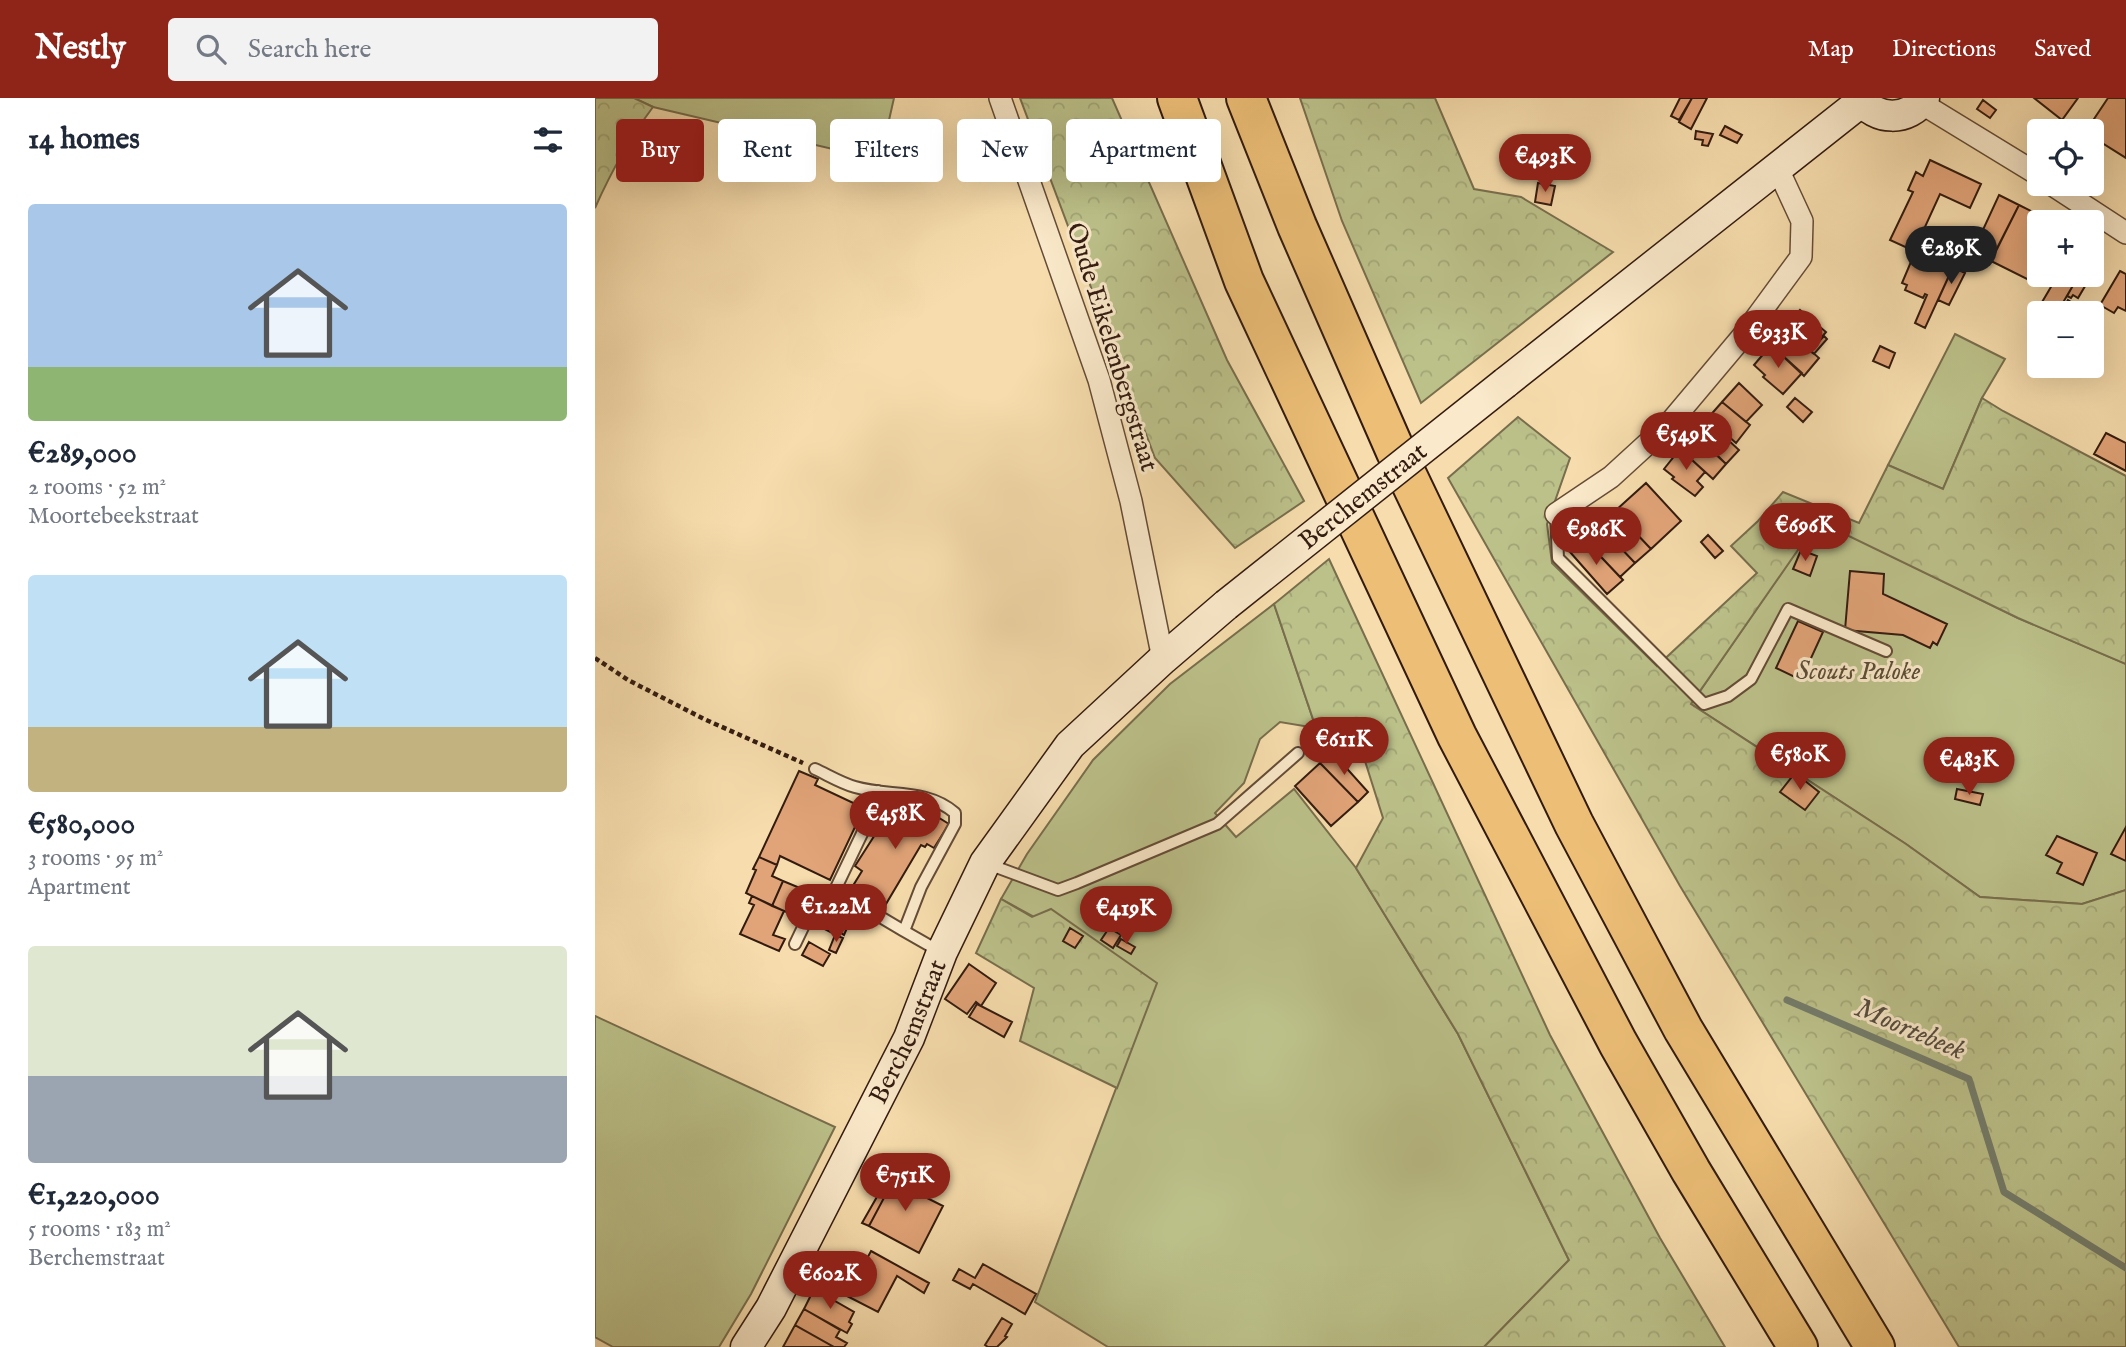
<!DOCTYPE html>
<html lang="en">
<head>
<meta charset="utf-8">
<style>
	:root { --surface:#fff; --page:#f2f2f3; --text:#1f2937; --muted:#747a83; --accent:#8f2418 }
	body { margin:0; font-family:"IM FELL English",serif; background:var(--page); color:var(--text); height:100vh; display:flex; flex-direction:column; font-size:26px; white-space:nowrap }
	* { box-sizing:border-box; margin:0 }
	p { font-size:23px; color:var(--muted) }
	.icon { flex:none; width:38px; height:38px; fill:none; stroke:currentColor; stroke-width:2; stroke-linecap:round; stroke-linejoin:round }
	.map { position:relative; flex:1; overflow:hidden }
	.sheet { display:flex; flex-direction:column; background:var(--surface); width:595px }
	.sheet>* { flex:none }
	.hud { position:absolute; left:21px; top:21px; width:665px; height:63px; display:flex; gap:14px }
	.tools { position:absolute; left:1432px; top:21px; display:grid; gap:14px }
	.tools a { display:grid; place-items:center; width:77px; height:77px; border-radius:7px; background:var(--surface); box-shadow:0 7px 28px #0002; font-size:35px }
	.price { position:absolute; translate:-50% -60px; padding:0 16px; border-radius:24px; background:var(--accent); color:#fff; font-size:23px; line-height:46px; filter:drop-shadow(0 2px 4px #0008) }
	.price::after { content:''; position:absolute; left:50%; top:42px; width:21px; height:16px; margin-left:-10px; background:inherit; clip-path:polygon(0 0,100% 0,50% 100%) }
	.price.active { background:#222; color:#fff }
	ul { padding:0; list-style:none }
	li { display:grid; align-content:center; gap:14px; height:371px; padding:0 28px }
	li span { display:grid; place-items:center; height:217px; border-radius:7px; color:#555 }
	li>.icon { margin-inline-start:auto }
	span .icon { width:126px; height:126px; fill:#fffc; stroke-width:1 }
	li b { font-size:30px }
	h2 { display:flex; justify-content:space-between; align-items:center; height:84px; padding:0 28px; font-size:30px }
	.tag { padding:0 24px; border-radius:7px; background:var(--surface); box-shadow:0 7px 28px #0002; font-size:24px; line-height:63px }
	.tag.active { background:var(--accent); color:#fff }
	header { display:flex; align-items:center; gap:42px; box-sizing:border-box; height:98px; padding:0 35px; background:var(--accent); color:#fff }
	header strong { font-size:33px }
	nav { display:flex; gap:38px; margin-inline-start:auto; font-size:24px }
	.search { width:490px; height:63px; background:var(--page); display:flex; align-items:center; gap:18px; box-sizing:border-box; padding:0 24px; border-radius:7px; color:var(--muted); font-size:26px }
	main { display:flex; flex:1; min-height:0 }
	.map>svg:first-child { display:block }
	.green { fill:#bcc18a; stroke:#786e4d; stroke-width:2 }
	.forest { fill:url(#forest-crowns); stroke:#786e4d; stroke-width:2 }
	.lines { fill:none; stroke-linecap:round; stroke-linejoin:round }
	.stream { stroke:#737c6b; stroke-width:7 }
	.building { fill:#e1a478; stroke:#331b10; stroke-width:2 }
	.lane-casing { stroke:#644c37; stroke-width:14 }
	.street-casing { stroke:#644c37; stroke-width:24 }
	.secondary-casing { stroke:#331b10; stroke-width:33 }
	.highway-casing { stroke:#331b10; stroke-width:42 }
	.path { stroke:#331b10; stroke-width:4.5; stroke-dasharray:5 3.5; stroke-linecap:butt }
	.lane { stroke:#fae9ca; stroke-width:10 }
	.street { stroke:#fae9ca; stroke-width:21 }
	.secondary { stroke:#fae9ca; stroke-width:30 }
	.highway { stroke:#ecbe76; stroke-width:38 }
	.secondary-bridge-casing { stroke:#331b10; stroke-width:33; stroke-linecap:butt }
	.secondary-bridge { stroke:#fae9ca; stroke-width:30 }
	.labels { text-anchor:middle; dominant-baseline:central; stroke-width:6; stroke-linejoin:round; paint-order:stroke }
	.street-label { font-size:26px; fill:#331b10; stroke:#fae9ca }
	.park-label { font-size:26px; font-style:italic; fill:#5c4d35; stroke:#fae9ca }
	.water-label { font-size:28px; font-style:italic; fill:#534b3e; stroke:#fae9ca }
</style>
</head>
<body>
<header>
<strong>Nestly</strong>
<div class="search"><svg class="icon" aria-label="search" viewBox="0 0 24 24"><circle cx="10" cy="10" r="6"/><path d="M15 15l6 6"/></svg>Search here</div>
<nav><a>Map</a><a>Directions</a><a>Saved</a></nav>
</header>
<main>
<section class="sheet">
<h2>14 homes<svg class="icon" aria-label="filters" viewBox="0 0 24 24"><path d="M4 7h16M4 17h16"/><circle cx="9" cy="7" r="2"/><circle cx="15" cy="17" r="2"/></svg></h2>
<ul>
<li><span style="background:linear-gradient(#a9c7e8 75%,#8fb573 0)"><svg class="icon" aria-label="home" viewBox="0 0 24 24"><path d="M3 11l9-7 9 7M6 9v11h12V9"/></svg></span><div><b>€289,000</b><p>2 rooms · 52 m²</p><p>Moortebeekstraat</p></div></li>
<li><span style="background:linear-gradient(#bfe0f5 70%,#c2b280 0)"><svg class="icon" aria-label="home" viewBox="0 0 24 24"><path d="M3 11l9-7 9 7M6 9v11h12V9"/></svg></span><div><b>€580,000</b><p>3 rooms · 95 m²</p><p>Apartment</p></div></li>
<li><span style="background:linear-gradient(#dfe7d0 60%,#9aa5b1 0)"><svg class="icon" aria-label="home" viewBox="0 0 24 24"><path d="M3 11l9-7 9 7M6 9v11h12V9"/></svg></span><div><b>€1,220,000</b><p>5 rooms · 183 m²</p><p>Berchemstraat</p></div></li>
</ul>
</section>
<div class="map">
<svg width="1531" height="1249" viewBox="0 0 1531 1249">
	<defs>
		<pattern id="forest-crowns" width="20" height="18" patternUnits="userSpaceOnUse" patternTransform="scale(1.75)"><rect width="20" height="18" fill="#bcc18a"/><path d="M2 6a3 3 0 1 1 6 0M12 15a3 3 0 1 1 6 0" fill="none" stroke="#a2a576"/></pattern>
	</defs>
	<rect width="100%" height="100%" fill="#f7ddad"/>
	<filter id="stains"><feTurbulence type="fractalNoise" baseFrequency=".00286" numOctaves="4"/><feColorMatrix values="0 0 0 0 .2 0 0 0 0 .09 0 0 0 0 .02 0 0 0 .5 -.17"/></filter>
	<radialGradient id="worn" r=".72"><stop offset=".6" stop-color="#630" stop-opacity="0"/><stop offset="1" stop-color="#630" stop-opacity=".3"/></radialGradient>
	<path class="green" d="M 39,0 L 299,0 L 285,62 L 58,9 Z
		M 1360,236 L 1410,261 L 1387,300 L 1348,391 L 1293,367 Z
		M 1223,422 L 1423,520 L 1531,566 L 1531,792 L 1487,806 L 1385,799 L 1311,746 L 1096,606 Z
		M 679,506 L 721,630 L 685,624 L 665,641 L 649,685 L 620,715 L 641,739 L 699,691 L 761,770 L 863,936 L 974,1162 L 889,1249 L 513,1249 L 440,1204 L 561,885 L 406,801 L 432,756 L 498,662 L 575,586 Z
		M 0,918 L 240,1029 L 156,1196 L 124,1249 L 18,1249 L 0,1239 Z"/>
	<path class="forest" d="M 0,0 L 39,0 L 58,9 C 34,41 16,74 0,110 Z
		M 425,0 L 517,0 L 632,262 L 709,403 L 640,450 L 560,360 Z
		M 705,0 L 840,0 L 879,91 L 926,99 L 1018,154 L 826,305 L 747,123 Z
		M 1387,300 L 1408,313 L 1531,378 L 1531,566 L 1423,520 L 1223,423 L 1096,606 L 1311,746 L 1385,799 L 1487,806 L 1531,792 L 1531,1249 L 1364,1249 L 1085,788 L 853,380 L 923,319 L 975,360 L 952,426 L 957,465 L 1062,568 L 1162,475 L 1136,448 L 1163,423 L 1188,394 L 1264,425 L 1293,367 L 1348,391 Z
		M 734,461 L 955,937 L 1065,1140 L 1130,1249 L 889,1249 L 974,1162 L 863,936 L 761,770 L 788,720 L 764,644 L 721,630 L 679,506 Z
		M 406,801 L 437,819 L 456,811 L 562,885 L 522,990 L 425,943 L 439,890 L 381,855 Z"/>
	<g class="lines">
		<path class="stream" d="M 1192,902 L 1374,981 L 1409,1094 L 1531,1170"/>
	</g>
	<path class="building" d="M 1085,0 L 1097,0 L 1084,22 L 1076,18 Z
		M 1097,0 L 1112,0 L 1096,31 L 1084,24 Z
		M 1439,0 L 1483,0 L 1467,22 Z
		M 1513,0 L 1531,0 L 1531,60 L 1496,38 L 1496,33 L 1491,33 Z
		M 1388,2 L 1401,12 L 1395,20 L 1382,11 Z
		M 1130,28 L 1147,37 L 1142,45 L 1125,37 Z
		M 1101,33 L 1118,36 L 1113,48 L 1107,47 L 1108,42 L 1100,41 Z
		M 938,46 L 975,55 L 973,66 L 951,61 L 950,67 L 934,64 Z
		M 1335,62 L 1386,86 L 1375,110 L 1345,96 L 1319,153 L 1295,142 L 1318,94 L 1313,92 L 1321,74 L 1328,78 Z
		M 943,85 L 960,88 L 956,107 L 940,104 Z
		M 1404,97 L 1424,107 L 1395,164 L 1383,158 L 1380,149 Z
		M 1424,107 L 1448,119 L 1444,124 L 1444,166 L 1434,182 L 1396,163 Z
		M 1321,152 L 1358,169 L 1330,230 L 1320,225 L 1332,197 L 1330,196 L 1328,200 L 1310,192 L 1312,187 L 1307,185 Z
		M 1358,169 L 1370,175 L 1354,207 L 1343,202 Z
		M 1525,173 L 1531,176 L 1531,213 L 1523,209 L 1519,215 L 1505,207 Z
		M 1463,177 L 1484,177 L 1462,215 L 1444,215 L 1444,219 L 1440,216 Z
		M 1484,177 L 1496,178 L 1483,200 L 1478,197 L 1476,200 L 1472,198 Z
		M 1473,202 L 1484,209 L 1481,215 L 1465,215 Z
		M 1205,212 L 1231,234 L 1215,253 L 1189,229 Z
		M 1189,229 L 1224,260 L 1209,278 L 1176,247 Z
		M 1229,238 L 1232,241 L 1219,256 L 1215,253 Z
		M 1176,247 L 1207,275 L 1188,296 L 1168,279 L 1170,277 L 1159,267 Z
		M 1285,248 L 1300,255 L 1294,270 L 1278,263 Z
		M 1144,285 L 1167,307 L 1151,324 L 1127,304 Z
		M 1200,300 L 1217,314 L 1208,324 L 1192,309 Z
		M 1127,304 L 1155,327 L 1141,345 L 1113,320 Z
		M 1113,320 L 1134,339 L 1120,355 L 1099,336 Z
		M 1511,335 L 1531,345 L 1531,373 L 1499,356 Z
		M 1099,336 L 1131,366 L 1118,381 L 1085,351 Z
		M 1132,341 L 1144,352 L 1131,366 L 1120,355 Z
		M 1085,351 L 1110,374 L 1102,383 L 1108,389 L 1100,398 L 1077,381 L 1079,379 L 1069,371 Z
		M 1051,385 L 1086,423 L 1056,451 L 1020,413 Z
		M 1020,413 L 1056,451 L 1040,465 L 1004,427 L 1010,418 L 1013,418 Z
		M 1004,427 L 1040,465 L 1025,479 L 989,441 Z
		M 1113,437 L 1128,453 L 1120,460 L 1106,444 Z
		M 989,441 L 1028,482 L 1012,496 L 975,454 Z
		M 1206,452 L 1222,458 L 1215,478 L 1198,471 Z
		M 1255,473 L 1289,476 L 1288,496 L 1352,526 L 1342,547 L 1338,544 L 1335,550 L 1308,537 L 1250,532 Z
		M 1203,523 L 1228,534 L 1206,582 L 1181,570 Z
		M 737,654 L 773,694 L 763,704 L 725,665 Z
		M 725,665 L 763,704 L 736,728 L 700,688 Z
		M 204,673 L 223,681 L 220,687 L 269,710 L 235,782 L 185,758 L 182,767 L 164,759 Z
		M 1200,675 L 1224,694 L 1210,712 L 1185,694 Z
		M 1362,691 L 1388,696 L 1385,707 L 1360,701 Z
		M 298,701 L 318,704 L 354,726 L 339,750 L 332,746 L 330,749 L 326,747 L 288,811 L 256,791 L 267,773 L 260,768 L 283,732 L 283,718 L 310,733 L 317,721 L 295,707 Z
		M 1531,729 L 1531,763 L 1516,756 Z
		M 1462,738 L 1502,755 L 1488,787 L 1462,775 L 1467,765 L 1451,757 Z
		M 164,759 L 182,767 L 177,778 L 188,783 L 177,808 L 151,795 L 161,772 L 158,771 Z
		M 188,783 L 205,790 L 194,815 L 177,808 Z
		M 157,798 L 189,813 L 178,837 L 190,841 L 184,853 L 145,836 L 159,807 L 154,805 Z
		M 225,811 L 253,828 L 249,837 L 243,833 L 241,837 L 218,825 Z
		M 475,830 L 488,838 L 480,850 L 468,843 Z
		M 514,830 L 526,837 L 518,850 L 506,842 Z
		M 240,837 L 248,840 L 241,855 L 234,852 Z
		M 526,841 L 540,849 L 536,856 L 522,848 Z
		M 214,844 L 235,856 L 228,868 L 207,857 Z
		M 374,866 L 401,885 L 386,908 L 381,904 L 372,916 L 350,901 Z
		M 382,906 L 417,924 L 409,939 L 374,919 Z
		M 291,1075 L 329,1095 L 328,1098 L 348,1108 L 324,1155 L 274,1128 L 290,1098 L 281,1093 Z
		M 281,1093 L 290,1098 L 274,1128 L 267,1125 L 283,1097 L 280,1095 Z
		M 276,1153 L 334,1185 L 329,1195 L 302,1178 L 283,1214 L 252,1198 Z
		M 388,1166 L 441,1196 L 430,1216 L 378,1186 L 375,1191 L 358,1182 L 364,1171 L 380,1180 Z
		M 219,1191 L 259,1214 L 254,1224 L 257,1226 L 252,1235 L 209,1211 Z
		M 209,1211 L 245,1232 L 241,1239 L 252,1245 L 249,1249 L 239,1249 L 200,1227 Z
		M 407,1220 L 417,1226 L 410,1238 L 412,1239 L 402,1249 L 393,1249 L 390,1247 Z
		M 200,1227 L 239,1249 L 188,1249 Z"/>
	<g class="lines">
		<defs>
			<path id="lane" d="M 961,416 L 963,460 L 1109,606 L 1133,598 L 1156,581 L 1193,511 L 1291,553
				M 220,671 C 233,677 246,685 260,689 C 294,699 331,690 360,715 L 360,726 L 326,789 L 309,833 L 344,853
				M 283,693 L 274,721 L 240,792 L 309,833
				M 393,766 L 463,792 L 482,785 L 622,726 L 703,655
				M 200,846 L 222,800 L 240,792"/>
			<path id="street" d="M 405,0 L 504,282 L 536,403 L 568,561
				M 1326,5 L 1444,77
				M 1456,86 L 1531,135
				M 961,416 L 1016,379 L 1074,326 L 1148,238 L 1206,159 L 1207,123 L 1182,69"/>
			<g id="secondary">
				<path d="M 1265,0 C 1280,23 1314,24 1329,0"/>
				<path d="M 910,285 L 1267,3"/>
				<path id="s1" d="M 151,1249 L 176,1210 L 314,940 L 347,854 L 390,765 L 475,647 L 568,561 L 631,507"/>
			</g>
			<path id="highway" d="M 582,0 L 649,183 L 862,638 L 1023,945 L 1096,1073 L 1203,1249
				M 651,0 L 702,128 L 801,354 L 979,726 L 1088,931 L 1280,1249"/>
		</defs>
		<use href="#lane" class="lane-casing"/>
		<use href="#street" class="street-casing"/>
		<use href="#secondary" class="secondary-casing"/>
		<use href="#highway" class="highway-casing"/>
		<path class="path" d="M 0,560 L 33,582 L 109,621 L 208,665"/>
		<use href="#lane" class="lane"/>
		<use href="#street" class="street"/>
		<use href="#secondary" class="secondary"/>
		<use href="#highway" class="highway"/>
		<defs>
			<g id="secondary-bridge">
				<path id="s2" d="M 631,507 L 910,285"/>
			</g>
		</defs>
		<use href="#secondary-bridge" class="secondary-bridge-casing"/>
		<use href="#secondary-bridge" class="secondary-bridge"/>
	</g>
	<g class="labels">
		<g class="street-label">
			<text transform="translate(517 249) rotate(73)">Oude Eikelenbergstraat</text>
			<text stroke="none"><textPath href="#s2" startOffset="175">Berchemstraat</textPath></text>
			<text stroke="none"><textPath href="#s1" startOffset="355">Berchemstraat</textPath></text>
		</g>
		<g class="park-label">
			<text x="1263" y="573">Scouts Paloke</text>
		</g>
		<g class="water-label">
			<text transform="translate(1315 932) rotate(23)">Moortebeek</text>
		</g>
	</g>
	<rect width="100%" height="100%" filter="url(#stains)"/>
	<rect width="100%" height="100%" fill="url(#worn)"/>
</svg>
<div class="tools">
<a><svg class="icon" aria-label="locate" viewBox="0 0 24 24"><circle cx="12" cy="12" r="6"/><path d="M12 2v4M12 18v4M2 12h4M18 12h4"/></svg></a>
<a>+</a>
<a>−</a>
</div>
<b class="price" style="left:950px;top:96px">€493K</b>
<b class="price active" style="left:1356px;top:188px">€289K</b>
<b class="price" style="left:1183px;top:272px">€933K</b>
<b class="price" style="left:1091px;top:374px">€549K</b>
<b class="price" style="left:1210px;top:465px">€696K</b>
<b class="price" style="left:1001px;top:469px">€986K</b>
<b class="price" style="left:749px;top:679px">€611K</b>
<b class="price" style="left:1205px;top:694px">€580K</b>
<b class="price" style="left:1374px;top:699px">€483K</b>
<b class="price" style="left:300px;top:753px">€458K</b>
<b class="price" style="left:241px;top:846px">€1.22M</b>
<b class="price" style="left:531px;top:848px">€419K</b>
<b class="price" style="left:310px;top:1115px">€751K</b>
<b class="price" style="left:235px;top:1213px">€602K</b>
<div class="hud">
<a class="tag active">Buy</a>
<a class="tag">Rent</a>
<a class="tag">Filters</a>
<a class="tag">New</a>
<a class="tag">Apartment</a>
</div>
</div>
</main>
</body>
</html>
